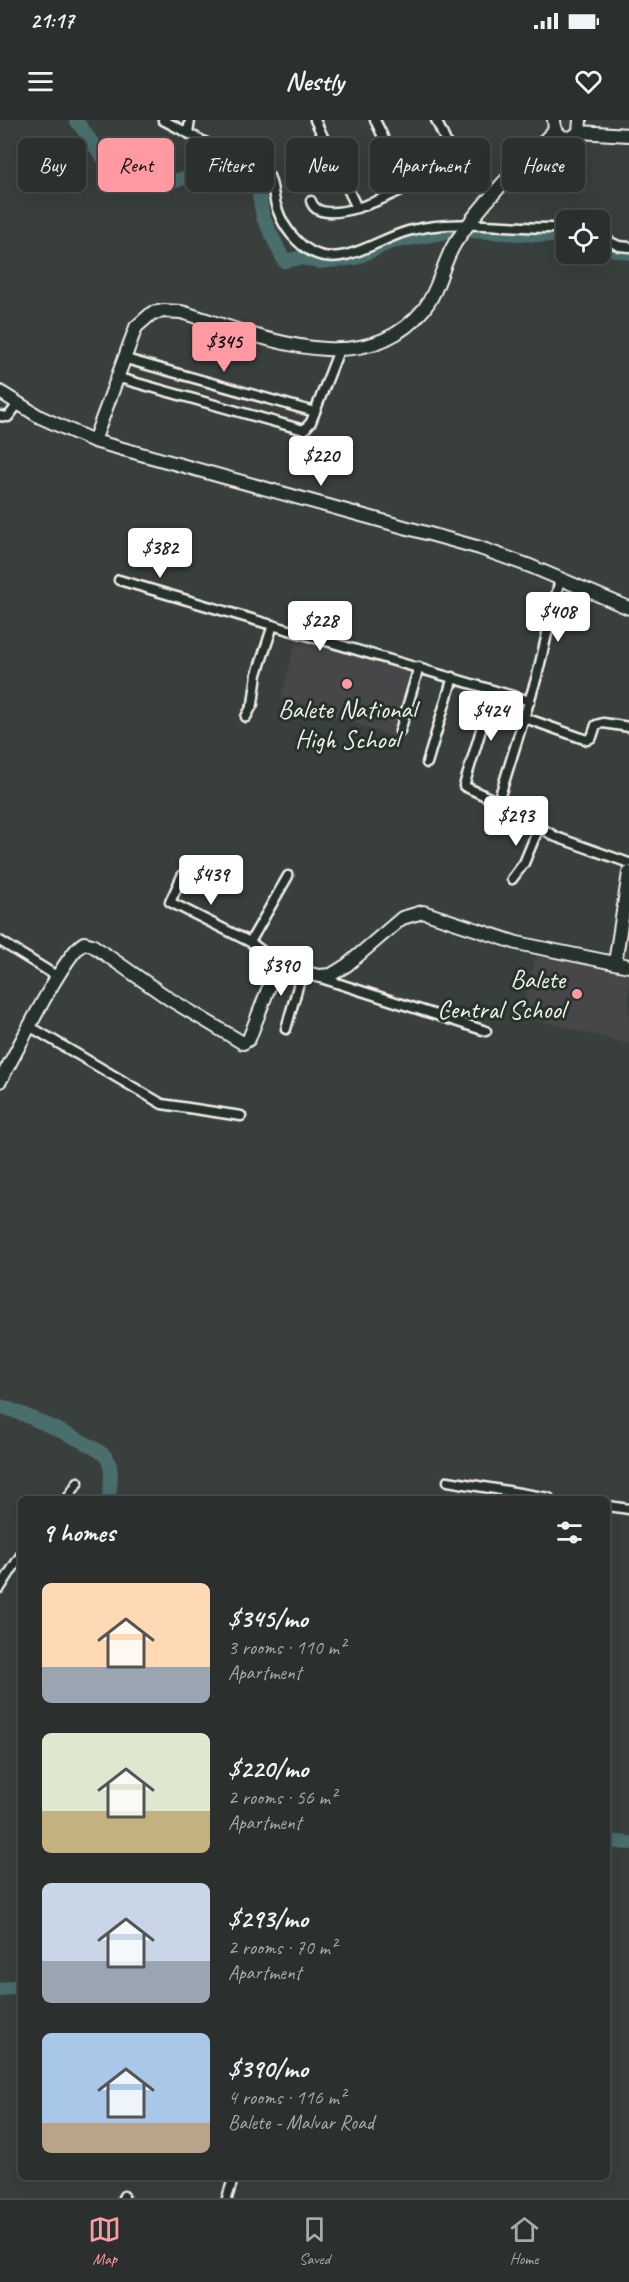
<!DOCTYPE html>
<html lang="en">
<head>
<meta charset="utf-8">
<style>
	:root { --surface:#2b2f2e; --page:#373b3a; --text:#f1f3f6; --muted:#a6a9aa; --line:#474a4a; --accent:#ff9aa2 }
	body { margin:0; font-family:Caveat,sans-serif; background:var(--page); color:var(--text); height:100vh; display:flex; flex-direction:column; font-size:22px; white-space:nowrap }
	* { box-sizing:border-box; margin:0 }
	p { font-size:20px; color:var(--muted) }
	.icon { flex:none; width:33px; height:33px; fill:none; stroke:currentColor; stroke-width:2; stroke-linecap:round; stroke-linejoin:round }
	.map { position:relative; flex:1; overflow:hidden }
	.drawer { position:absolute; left:18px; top:1376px; width:592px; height:684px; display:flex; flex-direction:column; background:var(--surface); border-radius:9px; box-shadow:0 6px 24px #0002,0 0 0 2px var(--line) }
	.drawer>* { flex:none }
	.hud { position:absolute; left:18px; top:18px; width:594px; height:54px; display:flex; gap:12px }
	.tools { position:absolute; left:556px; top:90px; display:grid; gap:12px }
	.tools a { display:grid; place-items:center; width:54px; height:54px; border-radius:9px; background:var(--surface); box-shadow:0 6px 24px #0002,0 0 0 2px var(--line); font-size:30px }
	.price { position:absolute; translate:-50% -51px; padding:0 14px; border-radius:6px; background:#fff; color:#222; font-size:20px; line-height:39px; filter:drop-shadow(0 2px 3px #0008) }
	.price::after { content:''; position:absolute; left:50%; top:36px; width:18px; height:14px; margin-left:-9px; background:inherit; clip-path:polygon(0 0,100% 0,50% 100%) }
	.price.selected { background:var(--accent); color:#111 }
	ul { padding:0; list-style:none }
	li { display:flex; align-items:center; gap:18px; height:150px; padding:0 24px }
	li span { display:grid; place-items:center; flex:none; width:168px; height:120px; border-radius:9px; color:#555 }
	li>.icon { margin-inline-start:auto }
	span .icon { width:72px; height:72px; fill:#fffc; stroke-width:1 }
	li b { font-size:26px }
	h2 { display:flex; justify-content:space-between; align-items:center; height:72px; padding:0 24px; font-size:26px }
	.chip { padding:0 21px; border-radius:9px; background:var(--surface); box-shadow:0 6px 24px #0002,0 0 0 2px var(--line); font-size:21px; line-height:54px }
	.chip.selected { background:var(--accent); color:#111 }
	.status { display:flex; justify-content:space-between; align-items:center; height:42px; padding:0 30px; background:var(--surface); direction:ltr }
	.status svg { height:16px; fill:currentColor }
	header { display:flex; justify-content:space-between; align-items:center; height:78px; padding:0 24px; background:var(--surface); font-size:27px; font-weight:600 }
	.tab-bar { display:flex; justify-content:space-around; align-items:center; height:84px; border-top:2px solid var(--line); background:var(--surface); font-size:16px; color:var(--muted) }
	.tab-bar a { display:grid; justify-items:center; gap:3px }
	.tab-bar .selected { color:var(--accent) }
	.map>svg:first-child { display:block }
	.built { fill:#464748 }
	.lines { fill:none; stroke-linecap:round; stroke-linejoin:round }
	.river { stroke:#496e6c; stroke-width:14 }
	.street-casing { stroke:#f4f1e8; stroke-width:13 }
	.secondary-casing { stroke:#f4f1e8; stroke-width:16 }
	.street { stroke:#26332d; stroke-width:8 }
	.secondary { stroke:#26332d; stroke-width:12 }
	.poi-dot { fill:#ff9aa2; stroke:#26332d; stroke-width:2 }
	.labels { text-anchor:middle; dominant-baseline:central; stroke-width:6; stroke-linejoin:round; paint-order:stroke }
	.poi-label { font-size:26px; fill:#f4f1e8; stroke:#26332d }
</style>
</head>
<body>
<div class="status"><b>21:17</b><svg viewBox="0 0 49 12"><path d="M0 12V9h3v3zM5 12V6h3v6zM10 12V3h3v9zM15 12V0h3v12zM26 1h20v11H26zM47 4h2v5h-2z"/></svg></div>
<header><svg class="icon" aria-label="menu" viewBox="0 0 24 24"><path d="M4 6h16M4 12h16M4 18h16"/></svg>Nestly<svg class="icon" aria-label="heart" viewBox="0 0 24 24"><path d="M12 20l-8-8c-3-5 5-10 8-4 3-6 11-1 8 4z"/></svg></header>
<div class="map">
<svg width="629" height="2078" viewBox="0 0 629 2078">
	<rect width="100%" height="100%" fill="#393f3d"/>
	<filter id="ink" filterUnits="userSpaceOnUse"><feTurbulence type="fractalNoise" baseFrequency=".0167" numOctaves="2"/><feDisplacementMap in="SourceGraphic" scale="12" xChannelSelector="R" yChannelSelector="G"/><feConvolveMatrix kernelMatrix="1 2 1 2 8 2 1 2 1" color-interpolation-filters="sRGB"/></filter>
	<g filter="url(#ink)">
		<path class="built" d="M 297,516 L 414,551 L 395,618 L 281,577 Z
			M 538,830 L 629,852 L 629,924 L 520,896 Z"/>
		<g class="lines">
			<path class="river" d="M 76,0 L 117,57 L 158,64 L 237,47 L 256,59 L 263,97 L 284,141 L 300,138 L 319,142 L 356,138 L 391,122 L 454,111
				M 472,111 L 567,117
				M 600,127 L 629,133
				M 0,1286 C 17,1291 97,1325 106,1337 C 114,1348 110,1366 109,1378
				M 608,1721 L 629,1723
				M 0,1870 L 21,1865"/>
			<defs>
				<path id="street" d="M 163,0 L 269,56 C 274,68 273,80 278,91 C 284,108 297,124 312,132 C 343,148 378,119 408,111 C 460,97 514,110 567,108
					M 315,0 L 357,88
					M 375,0 L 407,67
					M 188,13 L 190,0
					M 311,81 C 319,110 396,75 413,63 C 424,55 438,42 447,31 L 447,24 L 436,0
					M 600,117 L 619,126 L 629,127
					M 126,239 L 315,292
					M 119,258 L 304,310 L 311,302 L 339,230
					M 0,296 L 8,297 L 18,284
					M 119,460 L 530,581
					M 493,570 L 464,666 L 498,682 L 556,717 L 629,743
					M 246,597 L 253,584 L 257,554 L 273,505
					M 525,598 L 587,620 L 592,617 L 596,605 L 603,603 L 629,607
					M 400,611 L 419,547
					M 427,643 L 453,557
					M 498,682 L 537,556 L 560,459
					M 210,751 L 201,746 L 190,746 L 182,756 L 170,782 L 250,822
					M 512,759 L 524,743 L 539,707
					M 0,821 L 58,857
					M 277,846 L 274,840 L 250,822 L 288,756
					M 321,858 L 486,911
					M 29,906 L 162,984 L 241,996
					M 286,909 L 302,852
					M 448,1361 L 549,1378
					M 68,1378 L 78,1362
					M 608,1386 L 629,1389
					M 0,1468 L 21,1435
					M 123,2078 L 124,2076
					M 227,2078 L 234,2056"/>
				<path id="secondary" d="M 554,0 L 555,10 L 562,17 L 571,18 L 579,12 L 580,0
					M 579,12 L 629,15
					M 0,272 L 40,297 L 94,321 L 480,428 L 530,446 L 629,488
					M 94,321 L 136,207 L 152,193 L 164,191 L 181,192 C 256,214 362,265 424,189 C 439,170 442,144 455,123 C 483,81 519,46 555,10
					M 615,843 L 629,753
					M 0,961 C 15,936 64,833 84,823 L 92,825 L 171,880 L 243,923 L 249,919 L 277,846 L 319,856 L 331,855 L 347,845 L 402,798 L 423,792 L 517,823 L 629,846"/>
			</defs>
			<use href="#street" class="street-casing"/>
			<use href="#secondary" class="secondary-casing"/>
			<use href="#street" class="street"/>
			<use href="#secondary" class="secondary"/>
		</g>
	</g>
	<g class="poi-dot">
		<circle cx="347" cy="564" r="6"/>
		<circle cx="577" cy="874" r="6"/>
	</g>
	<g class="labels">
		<g class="poi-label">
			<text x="347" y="589">Balete National<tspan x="347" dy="30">High School</tspan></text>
			<text x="565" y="859" text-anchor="end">Balete<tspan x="565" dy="30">Central School</tspan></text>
		</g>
	</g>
</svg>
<div class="tools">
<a><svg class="icon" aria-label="locate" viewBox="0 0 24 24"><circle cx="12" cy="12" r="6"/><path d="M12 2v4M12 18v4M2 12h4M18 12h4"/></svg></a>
</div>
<b class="price selected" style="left:224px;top:253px">$345</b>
<b class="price" style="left:321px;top:367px">$220</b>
<b class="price" style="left:160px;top:459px">$382</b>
<b class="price" style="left:558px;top:523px">$408</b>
<b class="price" style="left:320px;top:532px">$228</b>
<b class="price" style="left:491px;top:622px">$424</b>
<b class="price" style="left:516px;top:727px">$293</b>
<b class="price" style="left:211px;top:786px">$439</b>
<b class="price" style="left:281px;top:877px">$390</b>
<div class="hud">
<a class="chip">Buy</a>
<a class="chip selected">Rent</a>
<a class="chip">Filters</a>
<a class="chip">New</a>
<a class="chip">Apartment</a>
<a class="chip">House</a>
</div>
<section class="drawer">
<h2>9 homes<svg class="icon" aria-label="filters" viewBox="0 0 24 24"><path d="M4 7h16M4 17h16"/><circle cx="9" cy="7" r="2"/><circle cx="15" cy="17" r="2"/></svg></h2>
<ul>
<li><span style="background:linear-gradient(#ffd9b3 70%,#9aa5b1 0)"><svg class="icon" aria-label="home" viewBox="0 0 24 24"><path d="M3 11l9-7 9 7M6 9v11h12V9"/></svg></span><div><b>$345/mo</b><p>3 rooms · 110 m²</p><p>Apartment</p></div></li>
<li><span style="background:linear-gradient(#dfe7d0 65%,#c2b280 0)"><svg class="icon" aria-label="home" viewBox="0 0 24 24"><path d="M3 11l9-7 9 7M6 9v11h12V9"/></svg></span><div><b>$220/mo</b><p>2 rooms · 56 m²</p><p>Apartment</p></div></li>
<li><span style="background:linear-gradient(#c9d6e8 65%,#9aa5b1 0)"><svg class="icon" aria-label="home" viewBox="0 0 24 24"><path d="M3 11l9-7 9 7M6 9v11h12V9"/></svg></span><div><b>$293/mo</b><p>2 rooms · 70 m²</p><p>Apartment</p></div></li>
<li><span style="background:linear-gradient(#a9c7e8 75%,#b9a48a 0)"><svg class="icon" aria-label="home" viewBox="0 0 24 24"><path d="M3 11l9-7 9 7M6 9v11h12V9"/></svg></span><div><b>$390/mo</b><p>4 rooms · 116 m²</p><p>Balete - Malvar Road</p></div></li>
</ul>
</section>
</div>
<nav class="tab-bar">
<a class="selected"><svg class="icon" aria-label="map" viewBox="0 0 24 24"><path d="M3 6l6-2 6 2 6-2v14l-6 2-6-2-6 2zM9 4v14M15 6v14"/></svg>Map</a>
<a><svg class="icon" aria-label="saved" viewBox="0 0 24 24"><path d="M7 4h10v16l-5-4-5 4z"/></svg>Saved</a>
<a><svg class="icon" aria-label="home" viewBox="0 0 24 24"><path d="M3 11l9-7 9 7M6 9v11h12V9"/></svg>Home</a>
</nav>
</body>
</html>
